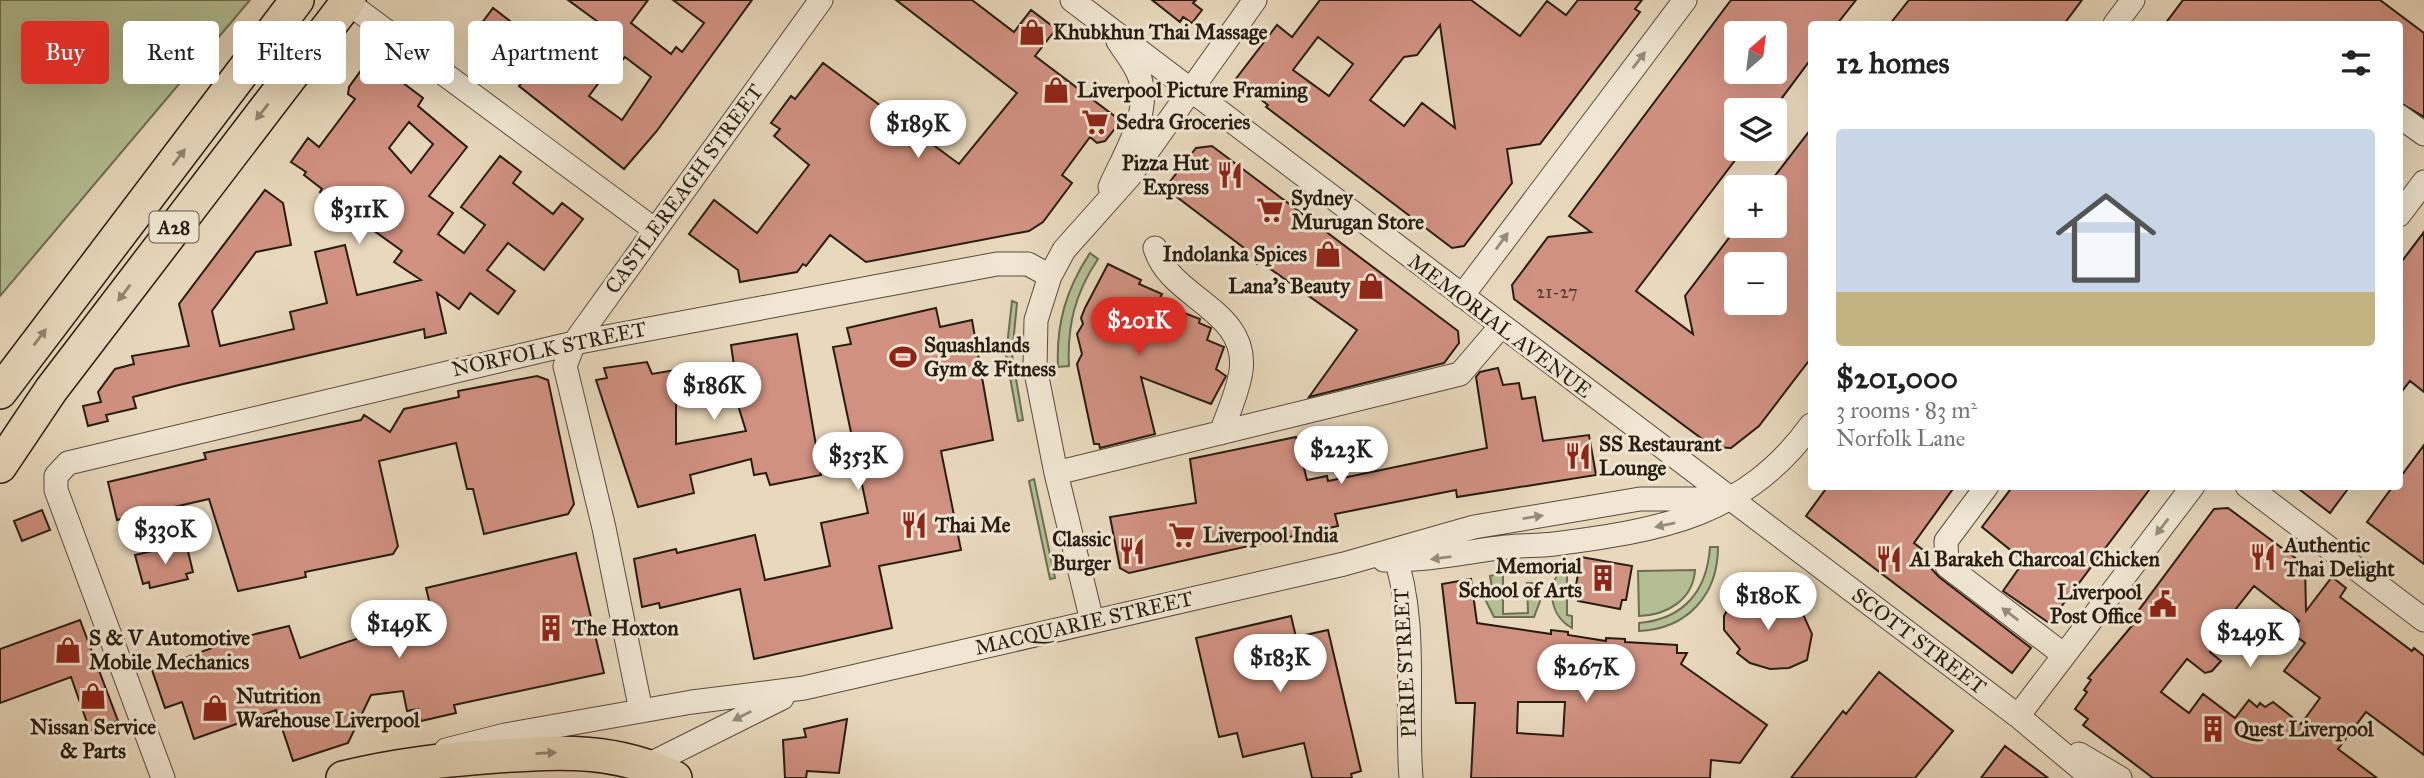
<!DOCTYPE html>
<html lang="en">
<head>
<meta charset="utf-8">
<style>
	:root { --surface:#fff; --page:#f6f6f6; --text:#222; --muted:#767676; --accent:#d93025 }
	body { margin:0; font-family:"IM FELL Great Primer",serif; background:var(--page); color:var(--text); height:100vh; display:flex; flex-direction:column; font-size:26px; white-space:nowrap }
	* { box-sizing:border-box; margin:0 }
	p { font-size:23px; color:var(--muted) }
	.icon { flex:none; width:38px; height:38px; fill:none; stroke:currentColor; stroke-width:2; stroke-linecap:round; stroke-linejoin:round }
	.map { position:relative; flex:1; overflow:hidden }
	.drawer { position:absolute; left:1808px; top:21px; width:595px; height:469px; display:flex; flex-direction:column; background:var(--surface); border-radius:7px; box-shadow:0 7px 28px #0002 }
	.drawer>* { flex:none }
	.guide { position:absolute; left:21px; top:21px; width:665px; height:63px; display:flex; gap:14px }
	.needle { width:46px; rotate:28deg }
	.buttons { position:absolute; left:1724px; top:21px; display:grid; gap:14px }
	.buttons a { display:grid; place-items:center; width:63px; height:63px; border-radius:7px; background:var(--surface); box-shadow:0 7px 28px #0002; font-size:35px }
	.price { position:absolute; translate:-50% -60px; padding:0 16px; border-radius:24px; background:#fff; color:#222; font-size:23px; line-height:46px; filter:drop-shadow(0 2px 4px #0008) }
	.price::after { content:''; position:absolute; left:50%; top:42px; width:21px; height:16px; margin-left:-10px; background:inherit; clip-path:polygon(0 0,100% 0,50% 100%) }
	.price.on { background:var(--accent); color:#fff }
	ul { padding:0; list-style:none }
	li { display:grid; align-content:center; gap:14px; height:371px; padding:0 28px }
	li span { display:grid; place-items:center; height:217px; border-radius:7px; color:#555 }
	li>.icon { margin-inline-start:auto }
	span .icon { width:126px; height:126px; fill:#fffc; stroke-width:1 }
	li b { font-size:30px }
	h2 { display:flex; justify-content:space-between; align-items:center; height:84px; padding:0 28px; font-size:30px }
	.pill { padding:0 24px; border-radius:7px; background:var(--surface); box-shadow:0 7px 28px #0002; font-size:24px; line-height:63px }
	.pill.on { background:var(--accent); color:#fff }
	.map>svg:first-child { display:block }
	.green { fill:#b3bf93; stroke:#6d6e52; stroke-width:2 }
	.building { fill:#d19181; stroke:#271d11; stroke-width:2; fill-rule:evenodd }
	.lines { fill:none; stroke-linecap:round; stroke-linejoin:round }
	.minor-casing { stroke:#574c3c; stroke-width:25 }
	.highway-casing { stroke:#271d11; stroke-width:36 }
	.minor { stroke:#f0e6d3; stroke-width:23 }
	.highway { stroke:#e8d8bc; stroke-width:33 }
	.oneway { fill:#968c7c }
	.oneway2 { fill:#91846f }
	.labels { text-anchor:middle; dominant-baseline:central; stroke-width:6; stroke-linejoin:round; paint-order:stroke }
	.number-label { font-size:18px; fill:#523a2d }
	.shield { fill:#f0e6d3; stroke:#63594b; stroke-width:2 }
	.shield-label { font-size:19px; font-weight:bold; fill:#271d11 }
	.poi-label { font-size:21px; font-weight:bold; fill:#271d11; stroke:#f0e6d3; text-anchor:start }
	.street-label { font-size:21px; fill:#271d11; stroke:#f0e6d3 }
</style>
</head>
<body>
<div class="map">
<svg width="2424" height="778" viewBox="0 0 2424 778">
	<rect width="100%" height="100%" fill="#e8d8bc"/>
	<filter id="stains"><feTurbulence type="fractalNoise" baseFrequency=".00286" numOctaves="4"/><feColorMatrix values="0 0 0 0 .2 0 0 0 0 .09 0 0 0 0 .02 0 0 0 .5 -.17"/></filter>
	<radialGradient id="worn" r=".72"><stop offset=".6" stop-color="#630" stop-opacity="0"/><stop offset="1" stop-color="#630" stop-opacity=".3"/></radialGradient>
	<path class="green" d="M 0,0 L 250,0 L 0,296 Z
		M 1090,253 L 1098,259 C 1075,293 1067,326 1069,366 L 1058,367 C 1056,324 1066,289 1090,253 Z
		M 1012,301 L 1017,303 L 1012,355 L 1023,420 L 1018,421 L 1006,355 Z
		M 1034,479 L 1055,578 L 1050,579 L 1029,481 Z
		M 1710,547 L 1718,547 C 1718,595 1687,629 1639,631 L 1639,623 C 1684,619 1707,591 1710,547 Z
		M 1567,563 L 1572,564 L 1572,569 L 1567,570 L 1567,615 L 1572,616 L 1572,628 C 1547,614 1546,581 1567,563 Z
		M 1695,570 C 1693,600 1667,615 1639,616 L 1638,571 Z
		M 1503,573 L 1503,614 L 1528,613 L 1527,583 L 1538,583 L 1540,601 L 1534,617 L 1494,617 L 1483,595 L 1493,593 L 1490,576 Z"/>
	<path class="building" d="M 568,0 L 648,0 L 631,23 L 671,54 L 676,47 L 682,52 L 704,23 L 673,0 L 752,0 L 656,132 L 624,169 L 519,86 L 528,75 L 489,46 L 492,43 L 476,31 L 493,8 L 532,38 L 525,48 L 560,74 L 598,22 ZM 625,57 L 651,77 L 622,120 L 589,96 L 609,69 L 613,72 Z
		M 896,0 L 972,0 L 1014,32 L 1031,10 L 1056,29 L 1035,56 L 1121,121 L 1105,141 L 1097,143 L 1090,137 L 1062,175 L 1072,183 L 1043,222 L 1029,231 L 866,262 L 830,235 L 806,266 L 803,264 L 797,272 L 740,282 L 738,270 L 689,234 L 714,200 L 757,233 L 809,165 L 774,136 L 780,129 L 771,123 L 791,96 L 795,99 L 823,63 L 959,164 L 1017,93 Z
		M 1152,0 L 1196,0 L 1193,3 L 1202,10 L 1192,23 L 1183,17 L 1180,22 Z
		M 1320,0 L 1471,0 L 1520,36 L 1547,1 L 1566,15 L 1578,0 L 1642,0 L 1635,9 L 1640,12 L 1540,144 L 1507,149 L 1512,183 L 1464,246 L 1452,248 L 1266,107 L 1268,105 L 1235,80 L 1277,25 L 1292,37 ZM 1440,25 L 1455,128 L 1422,103 L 1404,126 L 1370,100 L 1404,57 L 1417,55 ZM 1318,37 L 1353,64 L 1329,96 L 1293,70 Z
		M 1731,0 L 1856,0 L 1837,24 L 1811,24 L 1811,59 L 1773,110 L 1736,110 L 1736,159 L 1636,291 L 1693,334 L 1685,296 L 1738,226 L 1774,226 L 1774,177 L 1811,129 L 1811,358 L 1759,426 L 1731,448 L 1713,447 L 1514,299 L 1512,285 L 1548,237 L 1591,232 L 1569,216 ZM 1736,33 L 1774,33 L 1774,72 L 1736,72 ZM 1736,264 L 1774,264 L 1774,303 L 1736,303 Z
		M 1909,0 L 2082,0 L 2064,24 L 1890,24 Z
		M 2183,0 L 2380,0 L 2424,33 L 2424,117 L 2399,102 L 2399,24 L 2165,24 Z
		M 370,58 L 423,98 L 418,106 L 467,147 L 429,196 L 453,213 L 438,234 L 464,253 L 485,225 L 461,207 L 500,156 L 521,172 L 513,183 L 553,214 L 562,203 L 583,219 L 544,270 L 508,243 L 487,270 L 515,291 L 498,314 L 470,293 L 459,309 L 437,293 L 446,333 L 425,338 L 424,329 L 179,385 L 133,397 L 136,408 L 106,415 L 108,421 L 88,426 L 83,406 L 101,402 L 98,392 L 115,369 L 134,364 L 132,356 L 189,346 L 179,304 L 265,190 L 283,203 L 291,245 L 256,252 L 212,311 L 220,346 L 294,329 L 290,312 L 327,303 L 315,252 L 345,245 L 357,295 L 421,280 L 394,262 L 402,251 L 320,192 L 322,189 L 304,175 L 306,172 L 291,162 L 308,138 L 319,147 L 355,99 L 348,94 L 349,87 ZM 409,122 L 433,144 L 411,173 L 389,148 Z
		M 1212,146 L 1458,331 L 1459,343 L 1444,363 L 1309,397 L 1357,330 L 1259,261 L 1257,264 L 1241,252 L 1244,248 L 1165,188 L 1196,148 Z
		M 2424,232 L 2424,392 L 2410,381 L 2399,395 L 2399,265 Z
		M 1108,264 L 1141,280 L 1139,284 L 1162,294 L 1160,298 L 1169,302 L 1169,307 L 1200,319 L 1199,323 L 1211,328 L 1207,340 L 1224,347 L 1216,369 L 1226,376 L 1211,404 L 1141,377 L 1155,434 L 1100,448 L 1099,444 L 1094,444 L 1077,364 L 1082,354 L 1077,334 L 1083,324 L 1081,318 L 1085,308 Z
		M 936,308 L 940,327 L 972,320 L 993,440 L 941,451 L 961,550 L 879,566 L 892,628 L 754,659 L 740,589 L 660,608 L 659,603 L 642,607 L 634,559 L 676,549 L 677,553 L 755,535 L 765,580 L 830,566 L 821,523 L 868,513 L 833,347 L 851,344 L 847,328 Z
		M 797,334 L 821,475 L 770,485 L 766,473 L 754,475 L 751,459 L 690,475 L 694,493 L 638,507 L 596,380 L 607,378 L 604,368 L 647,362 L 652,374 L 676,370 L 676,444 L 746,431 L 728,373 L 735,372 L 731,345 Z
		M 1498,368 L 1503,385 L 1519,383 L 1522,399 L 1535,397 L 1543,441 L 1589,435 L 1596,475 L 1457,497 L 1456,490 L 1335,514 L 1338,526 L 1129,573 L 1120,568 L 1110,517 L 1196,503 L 1190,459 L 1296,437 L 1307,480 L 1327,476 L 1328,481 L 1487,448 L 1476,377 L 1480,372 Z
		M 537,376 L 548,380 L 574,504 L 568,514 L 484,534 L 473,489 L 467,489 L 456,443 L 379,461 L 398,546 L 393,554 L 305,572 L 306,577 L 238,591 L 209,499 L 117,520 L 108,482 L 206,459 L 204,453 L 361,420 L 364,415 L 390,432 L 404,409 L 459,397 L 458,391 Z
		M 2424,445 L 2424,564 L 2367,522 L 2393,486 L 2399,486 L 2399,479 Z
		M 1828,486 L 1955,486 L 1914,543 L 1927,553 L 1928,565 L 1939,577 L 2031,648 L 2012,673 L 1806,516 Z
		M 2013,486 L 2152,486 L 2049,623 L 2003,591 L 2024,561 L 1982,527 Z
		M 2295,486 L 2350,486 L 2330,513 Z
		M 2228,508 L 2305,565 L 2306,611 L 2332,577 L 2346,588 L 2340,597 L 2412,651 L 2414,648 L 2424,656 L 2424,755 L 2366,712 L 2338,749 L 2377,778 L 2153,778 L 2083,725 L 2088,719 L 2075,709 L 2087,692 L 2084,690 L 2091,680 L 2088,678 L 2136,621 L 2133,618 L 2214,509 ZM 2254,586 L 2299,621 L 2290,632 L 2305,643 L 2284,671 L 2320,698 L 2301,724 L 2273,702 L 2265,707 L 2260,703 L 2257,707 L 2249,700 L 2235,718 L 2203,694 L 2189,713 L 2161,692 L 2187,659 L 2205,673 L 2212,671 L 2221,661 L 2210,652 L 2231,622 L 2228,619 Z
		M 42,510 L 50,530 L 22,541 L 14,521 Z
		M 186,543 L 193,572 L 186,574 L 188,579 L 150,588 L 149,582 L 143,584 L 135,555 Z
		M 576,553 L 604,673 L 454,705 L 456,713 L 421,721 L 418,709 L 407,711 L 403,691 L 371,695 L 348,743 L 293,761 L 276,710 L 194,739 L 182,702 L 165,708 L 152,670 L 239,638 L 289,626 L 300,658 L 383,630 L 382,628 L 433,617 L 426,588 Z
		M 1581,557 L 1632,566 L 1626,600 L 1622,600 L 1620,609 L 1578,601 L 1580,592 L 1575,591 Z
		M 1471,579 L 1477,623 L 1551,634 L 1551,630 L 1568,632 L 1568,635 L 1606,641 L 1606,638 L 1625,639 L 1625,642 L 1677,645 L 1677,653 L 1687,653 L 1681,664 L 1767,725 L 1740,763 L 1711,760 L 1710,778 L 1471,778 L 1475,703 L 1456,703 L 1442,584 ZM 1518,702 L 1565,702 L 1563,736 L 1517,733 Z
		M 1749,594 L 1770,595 L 1802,612 L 1812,634 L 1807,660 L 1789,668 L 1770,669 L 1750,663 L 1737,653 L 1740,649 L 1724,630 L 1724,616 L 1732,601 Z
		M 1291,616 L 1296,637 L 1328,630 L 1361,771 L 1351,774 L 1352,778 L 1312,778 L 1304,743 L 1243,757 L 1237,733 L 1219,737 L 1196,638 Z
		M 80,620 L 118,721 L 90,731 L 71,677 L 0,703 L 0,649 Z
		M 1879,672 L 1953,731 L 1915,778 L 1791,778 L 1843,711 L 1846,714 Z
		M 847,719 L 839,773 L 807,771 L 806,778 L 785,778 L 783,740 L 806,737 L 804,729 Z
		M 2005,746 L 2048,778 L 1981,778 Z"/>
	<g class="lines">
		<defs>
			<path id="minor" d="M 1072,0 L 2018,716 L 2092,778
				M 347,2 L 655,230
				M 2115,24 L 2133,0
				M 2399,116 L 2424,134
				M 1110,187 C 1124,155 1151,114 1140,78 C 1136,65 1125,52 1118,41
				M 2399,215 L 2424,182
				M 1155,248 C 1170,299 1249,309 1241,371 C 1238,392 1228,413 1221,433
				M 1462,296 L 1685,0
				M 1056,473 L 1460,374 L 1501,326
				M 1987,486 L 1946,541 L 1947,566 L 2064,655
				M 2247,486 L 2424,620
				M 1393,550 C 1419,622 1405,703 1411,778
				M 1384,560 C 1427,561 1464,552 1506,547 C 1522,545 1538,546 1554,544 C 1659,530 1745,517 1811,425
				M 1092,621 L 1056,473 L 1035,367 L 1036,320 L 1050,276 L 1064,250 L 1129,177 L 1255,0
				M 641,711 L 604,528 L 565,366 L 574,343 L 821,0
				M 2018,716 L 2193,486
				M 446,750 L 505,735 L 692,702 L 804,688 L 1344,564 L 1474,527 L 1640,499 L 1728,499
				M 2079,754 L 2120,778
				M 648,765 L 782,698
				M 163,778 L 56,490 L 56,476 L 68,463 L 574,343 L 997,264 L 1028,264 L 1050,276"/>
			<path id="highway" d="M 0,392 L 297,0
				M 0,466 L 51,390 L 349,0
				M 343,778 C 397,765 442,760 497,756 C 560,752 616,748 675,778"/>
		</defs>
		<use href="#minor" class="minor-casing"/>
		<use href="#highway" class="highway-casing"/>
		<use href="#minor" class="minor"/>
		<use href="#highway" class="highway"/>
	</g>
	<defs><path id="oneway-solid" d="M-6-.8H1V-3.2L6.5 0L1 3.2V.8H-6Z" transform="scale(1.75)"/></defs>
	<g class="oneway">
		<use href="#oneway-solid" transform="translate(1639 60) rotate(-53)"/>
		<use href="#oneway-solid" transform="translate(1502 241) rotate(-54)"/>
		<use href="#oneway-solid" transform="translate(1533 517) rotate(-9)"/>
		<use href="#oneway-solid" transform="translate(1665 525) rotate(168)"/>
		<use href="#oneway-solid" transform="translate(2162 527) rotate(127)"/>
		<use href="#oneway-solid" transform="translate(1441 558) rotate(173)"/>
		<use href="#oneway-solid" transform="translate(2010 614) rotate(-143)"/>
		<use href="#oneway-solid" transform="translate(742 716) rotate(153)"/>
	</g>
	<g class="oneway2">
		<use href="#oneway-solid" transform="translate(262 112) rotate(128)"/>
		<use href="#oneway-solid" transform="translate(179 157) rotate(-53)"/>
		<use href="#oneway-solid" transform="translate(124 293) rotate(127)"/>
		<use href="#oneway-solid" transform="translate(40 337) rotate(-53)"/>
		<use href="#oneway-solid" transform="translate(546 753) rotate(-3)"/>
	</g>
	<defs>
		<symbol id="shop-bare" viewBox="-9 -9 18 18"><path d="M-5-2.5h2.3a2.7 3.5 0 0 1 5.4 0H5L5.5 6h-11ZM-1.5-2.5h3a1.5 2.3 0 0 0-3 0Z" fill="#8f2418" stroke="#f0e6d3" stroke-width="2.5" paint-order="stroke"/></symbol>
		<symbol id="supermarket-bare" viewBox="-9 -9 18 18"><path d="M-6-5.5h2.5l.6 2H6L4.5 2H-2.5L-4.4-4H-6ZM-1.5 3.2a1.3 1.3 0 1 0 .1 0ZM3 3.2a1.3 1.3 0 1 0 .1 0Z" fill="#8f2418" stroke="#f0e6d3" stroke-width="2.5" paint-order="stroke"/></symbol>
		<symbol id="restaurant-bare" viewBox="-9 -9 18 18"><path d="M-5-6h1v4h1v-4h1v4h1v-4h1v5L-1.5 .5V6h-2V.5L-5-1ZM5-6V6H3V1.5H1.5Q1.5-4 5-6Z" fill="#8f2418" stroke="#f0e6d3" stroke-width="2.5" paint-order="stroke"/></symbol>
		<symbol id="stadium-bare" viewBox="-9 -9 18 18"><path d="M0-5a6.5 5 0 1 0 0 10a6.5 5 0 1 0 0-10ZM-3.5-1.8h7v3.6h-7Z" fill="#8f2418" stroke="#f0e6d3" stroke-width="2.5" paint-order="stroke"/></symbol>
		<symbol id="building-bare" viewBox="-9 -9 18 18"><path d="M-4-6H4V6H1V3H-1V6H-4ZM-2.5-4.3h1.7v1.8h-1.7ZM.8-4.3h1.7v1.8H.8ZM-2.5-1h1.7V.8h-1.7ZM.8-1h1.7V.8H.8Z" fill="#8f2418" stroke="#f0e6d3" stroke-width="2.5" paint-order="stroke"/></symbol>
		<symbol id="civic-bare" viewBox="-9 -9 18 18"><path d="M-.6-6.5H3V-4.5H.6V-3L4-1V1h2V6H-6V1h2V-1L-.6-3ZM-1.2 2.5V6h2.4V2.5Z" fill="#8f2418" stroke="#f0e6d3" stroke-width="2.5" paint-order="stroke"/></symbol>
	</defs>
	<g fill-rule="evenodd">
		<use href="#shop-bare" x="1013" y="13" width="38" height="38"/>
		<use href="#shop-bare" x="1037" y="71" width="38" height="38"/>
		<use href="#supermarket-bare" x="1076" y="103" width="38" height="38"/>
		<use href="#restaurant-bare" x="1211" y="156" width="38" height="38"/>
		<use href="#supermarket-bare" x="1251" y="191" width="38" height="38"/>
		<use href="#shop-bare" x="1309" y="235" width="38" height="38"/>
		<use href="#shop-bare" x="1352" y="267" width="38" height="38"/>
		<use href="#stadium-bare" x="884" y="338" width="38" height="38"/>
		<use href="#restaurant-bare" x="1559" y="437" width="38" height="38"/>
		<use href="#restaurant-bare" x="895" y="506" width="38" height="38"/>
		<use href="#supermarket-bare" x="1163" y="516" width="38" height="38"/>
		<use href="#restaurant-bare" x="1113" y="532" width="38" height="38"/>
		<use href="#restaurant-bare" x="2244" y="538" width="38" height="38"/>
		<use href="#restaurant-bare" x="1870" y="540" width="38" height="38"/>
		<use href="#building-bare" x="1584" y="559" width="38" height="38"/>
		<use href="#civic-bare" x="2144" y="585" width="38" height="38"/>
		<use href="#building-bare" x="532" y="609" width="38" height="38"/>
		<use href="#shop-bare" x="49" y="631" width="38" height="38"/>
		<use href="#shop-bare" x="74" y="677" width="38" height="38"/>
		<use href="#shop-bare" x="196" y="689" width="38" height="38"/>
		<use href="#building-bare" x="2194" y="710" width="38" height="38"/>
	</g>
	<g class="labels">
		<g class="number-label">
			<text x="1557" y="292">21-27</text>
		</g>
		<rect class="shield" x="149.5" y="211.5" width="49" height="31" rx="5"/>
		<g class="shield-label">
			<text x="174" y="227">A28</text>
		</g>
		<g class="poi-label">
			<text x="1053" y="32">Khubkhun Thai Massage</text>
			<text x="1077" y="90">Liverpool Picture Framing</text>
			<text x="1116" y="122">Sedra Groceries</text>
			<text x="1209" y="163" text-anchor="end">Pizza Hut<tspan x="1209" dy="24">Express</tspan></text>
			<text x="1291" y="198">Sydney<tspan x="1291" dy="24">Murugan Store</tspan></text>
			<text x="1307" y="254" text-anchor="end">Indolanka Spices</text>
			<text x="1350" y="286" text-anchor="end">Lana's Beauty</text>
			<text x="924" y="345">Squashlands<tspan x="924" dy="24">Gym &amp; Fitness</tspan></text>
			<text x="1599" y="444">SS Restaurant<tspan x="1599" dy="24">Lounge</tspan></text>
			<text x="935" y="525">Thai Me</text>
			<text x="1203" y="535">Liverpool India</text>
			<text x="1111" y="539" text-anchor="end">Classic<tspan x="1111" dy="24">Burger</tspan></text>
			<text x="2284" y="545">Authentic<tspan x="2284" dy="24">Thai Delight</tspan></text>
			<text x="1910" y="559">Al Barakeh Charcoal Chicken</text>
			<text x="1582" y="566" text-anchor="end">Memorial<tspan x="1582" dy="24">School of Arts</tspan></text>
			<text x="2142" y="592" text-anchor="end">Liverpool<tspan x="2142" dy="24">Post Office</tspan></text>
			<text x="572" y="628">The Hoxton</text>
			<text x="89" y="638">S &amp; V Automotive<tspan x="89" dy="24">Mobile Mechanics</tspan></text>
			<text x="236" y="696">Nutrition<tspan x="236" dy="24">Warehouse Liverpool</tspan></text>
			<text x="93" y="727" text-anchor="middle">Nissan Service<tspan x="93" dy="24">&amp; Parts</tspan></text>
			<text x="2234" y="729">Quest Liverpool</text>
		</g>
		<g class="street-label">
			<text transform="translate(684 189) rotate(-54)">CASTLEREAGH STREET</text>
			<text transform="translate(1500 326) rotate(37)">MEMORIAL AVENUE</text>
			<text transform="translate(549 349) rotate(-12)">NORFOLK STREET</text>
			<text transform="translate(1084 623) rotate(-13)">MACQUARIE STREET</text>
			<text transform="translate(1919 641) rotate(37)">SCOTT STREET</text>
			<text transform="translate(1405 663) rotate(-93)">PIRIE STREET</text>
		</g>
	</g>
	<rect width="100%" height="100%" filter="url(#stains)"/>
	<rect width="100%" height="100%" fill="url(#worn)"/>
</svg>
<div class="buttons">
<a><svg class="needle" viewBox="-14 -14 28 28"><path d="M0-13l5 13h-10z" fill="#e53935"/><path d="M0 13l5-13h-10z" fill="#767676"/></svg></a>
<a><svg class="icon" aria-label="layers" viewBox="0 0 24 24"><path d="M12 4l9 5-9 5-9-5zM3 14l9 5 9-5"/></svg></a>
<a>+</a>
<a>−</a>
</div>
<b class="price" style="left:918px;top:160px">$189K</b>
<b class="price" style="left:359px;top:246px">$311K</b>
<b class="price on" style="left:1139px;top:357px">$201K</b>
<b class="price" style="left:714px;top:422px">$186K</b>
<b class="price" style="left:1341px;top:486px">$223K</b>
<b class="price" style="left:858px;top:492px">$353K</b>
<b class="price" style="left:165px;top:566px">$330K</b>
<b class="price" style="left:1768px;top:632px">$180K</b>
<b class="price" style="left:399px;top:660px">$149K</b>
<b class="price" style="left:2250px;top:669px">$249K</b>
<b class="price" style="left:1280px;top:694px">$183K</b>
<b class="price" style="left:1586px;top:704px">$267K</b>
<div class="guide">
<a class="pill on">Buy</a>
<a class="pill">Rent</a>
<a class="pill">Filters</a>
<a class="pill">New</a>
<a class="pill">Apartment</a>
</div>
<section class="drawer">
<h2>12 homes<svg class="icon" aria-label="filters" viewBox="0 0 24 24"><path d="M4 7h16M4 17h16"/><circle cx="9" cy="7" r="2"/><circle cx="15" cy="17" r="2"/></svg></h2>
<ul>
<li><span style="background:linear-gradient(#c9d6e8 75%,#c2b280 0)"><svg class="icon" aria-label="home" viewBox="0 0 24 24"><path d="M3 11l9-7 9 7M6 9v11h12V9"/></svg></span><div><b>$201,000</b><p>3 rooms · 83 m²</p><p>Norfolk Lane</p></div></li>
</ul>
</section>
</div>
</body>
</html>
